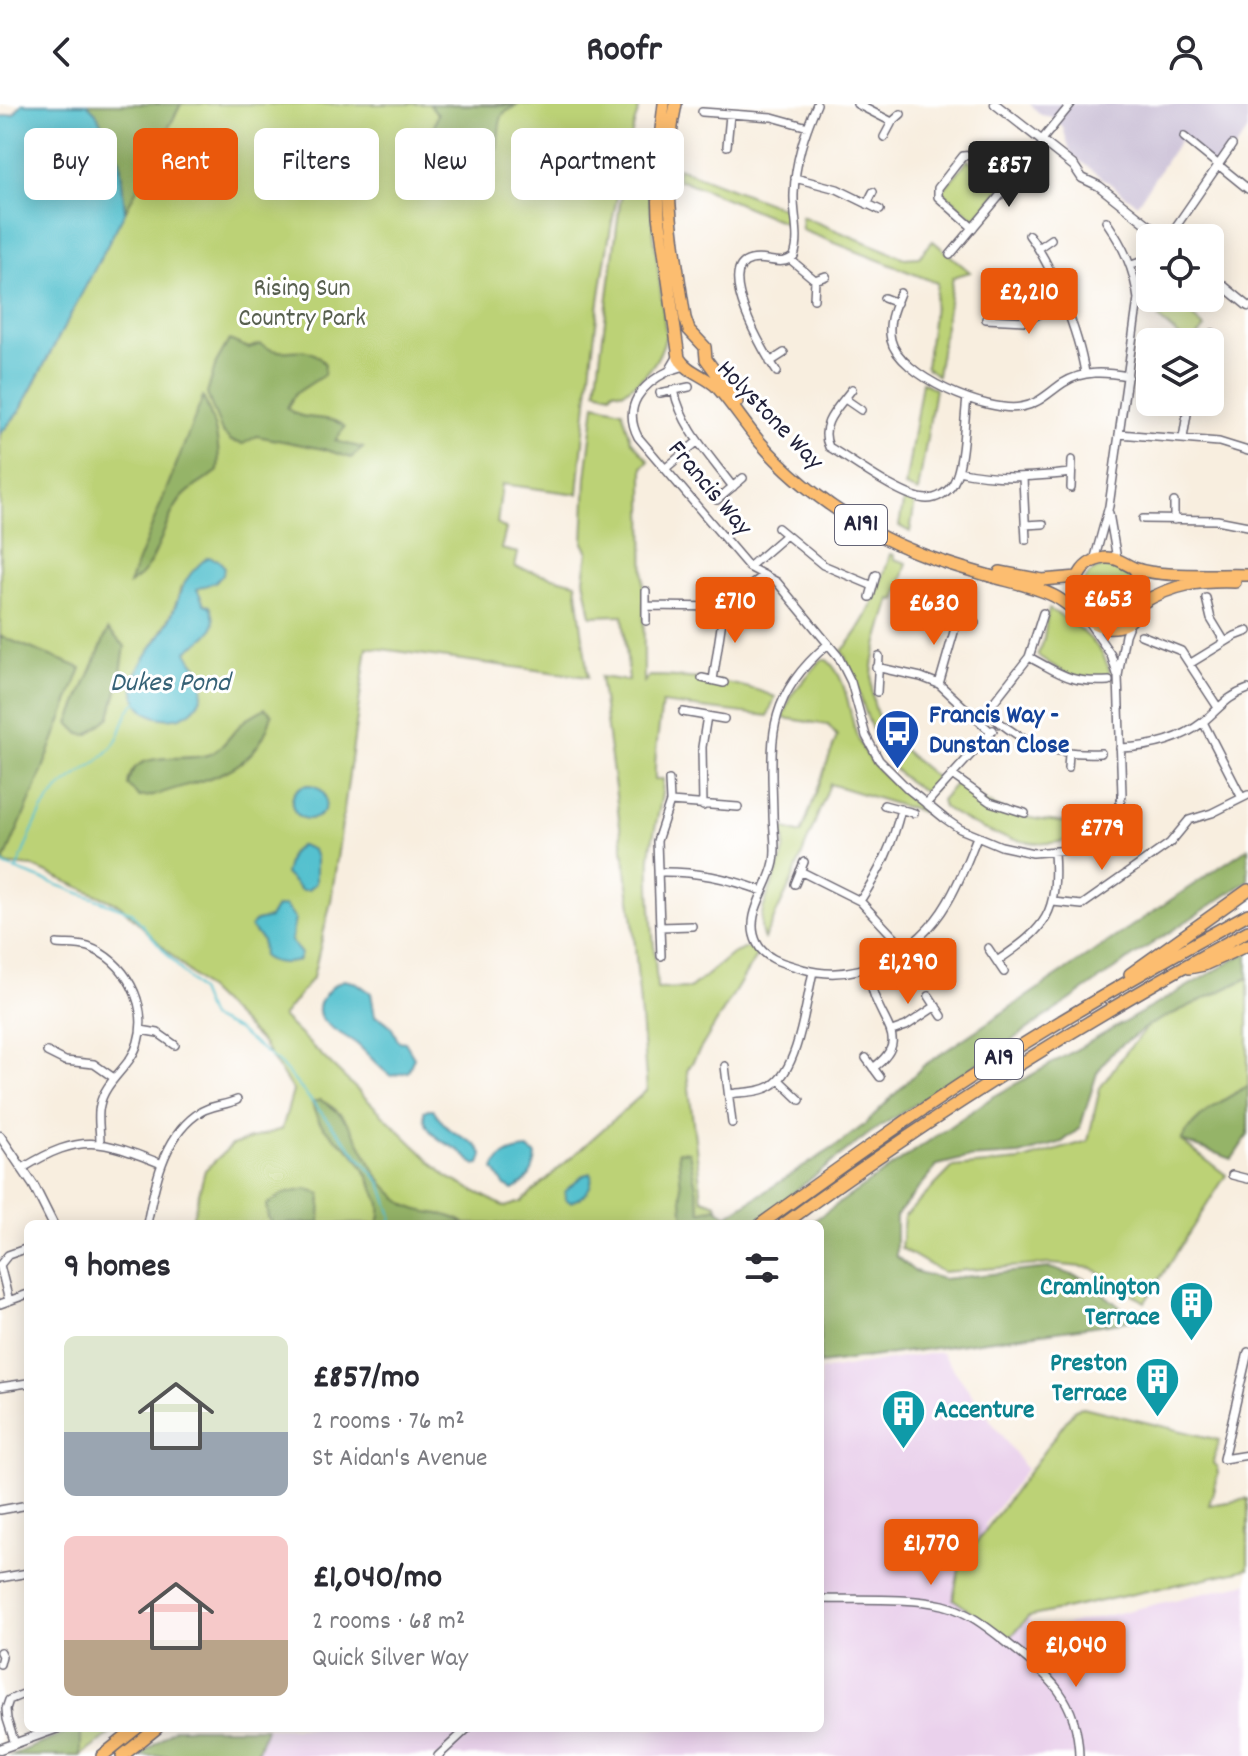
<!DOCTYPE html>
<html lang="en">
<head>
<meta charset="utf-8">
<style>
	:root { --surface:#fff; --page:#f2f2f3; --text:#2b2b33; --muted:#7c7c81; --accent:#ea580c }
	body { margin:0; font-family:Dekko,sans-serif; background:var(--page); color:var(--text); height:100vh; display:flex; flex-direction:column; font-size:30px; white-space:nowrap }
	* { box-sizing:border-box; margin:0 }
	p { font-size:26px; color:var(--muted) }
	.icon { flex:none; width:44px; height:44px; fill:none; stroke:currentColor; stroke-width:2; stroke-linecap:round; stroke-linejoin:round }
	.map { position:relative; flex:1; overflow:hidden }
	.drawer { position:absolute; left:24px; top:1116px; width:800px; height:512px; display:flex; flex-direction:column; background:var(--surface); border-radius:12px; box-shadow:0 4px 20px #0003 }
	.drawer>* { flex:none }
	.guide { position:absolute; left:24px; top:24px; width:800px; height:72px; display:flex; gap:16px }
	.tools { position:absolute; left:1136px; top:120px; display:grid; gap:16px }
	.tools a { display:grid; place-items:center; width:88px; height:88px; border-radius:12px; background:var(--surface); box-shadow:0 4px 20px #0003; font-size:40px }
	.price { position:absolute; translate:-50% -68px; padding:0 18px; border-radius:8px; background:var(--accent); color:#fff; font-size:26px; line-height:52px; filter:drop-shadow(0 2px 4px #0008) }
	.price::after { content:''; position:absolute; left:50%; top:48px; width:24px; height:18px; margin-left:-12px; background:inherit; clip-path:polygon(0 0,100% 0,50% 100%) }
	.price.active { background:#222; color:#fff }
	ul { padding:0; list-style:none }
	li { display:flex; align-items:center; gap:24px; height:200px; padding:0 40px }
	li span { display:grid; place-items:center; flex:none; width:224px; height:160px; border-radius:12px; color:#555 }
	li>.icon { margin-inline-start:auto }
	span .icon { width:96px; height:96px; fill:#fffc; stroke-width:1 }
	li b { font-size:34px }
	h2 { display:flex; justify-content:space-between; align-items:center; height:96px; padding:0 40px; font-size:34px }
	.tag { padding:0 28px; border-radius:12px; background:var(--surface); box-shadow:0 4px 20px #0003; font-size:28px; line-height:72px }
	.tag.active { background:var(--accent); color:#fff }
	header { display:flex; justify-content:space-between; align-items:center; height:104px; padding:0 40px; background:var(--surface); font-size:36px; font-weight:700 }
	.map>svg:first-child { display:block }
	.built { fill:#ead1ec }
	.industrial { fill:#cabfd6 }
	.green { fill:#bcd276; stroke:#6f7a58; stroke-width:2; fill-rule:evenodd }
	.forest { fill:#95b467; stroke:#5c6b51; stroke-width:2 }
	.water { fill:#55c1cf; stroke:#3c7285; stroke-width:2 }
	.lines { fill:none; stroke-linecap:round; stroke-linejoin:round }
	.stream { stroke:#55c1cf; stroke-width:2 }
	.minor-casing { stroke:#6d6974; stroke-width:10 }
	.tertiary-casing { stroke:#6d6974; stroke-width:11 }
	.primary-casing { stroke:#6d6974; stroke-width:14 }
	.trunk-casing { stroke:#6d6974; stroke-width:14 }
	.minor { stroke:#fff; stroke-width:7 }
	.tertiary { stroke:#fff; stroke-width:8 }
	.primary { stroke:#fcbd6f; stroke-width:11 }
	.trunk { stroke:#fcbd6f; stroke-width:11 }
	.labels { text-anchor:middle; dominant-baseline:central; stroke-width:6; stroke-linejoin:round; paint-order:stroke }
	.shield { fill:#fff; stroke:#646476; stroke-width:2 }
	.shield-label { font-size:24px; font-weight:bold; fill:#22223b }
	.park-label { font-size:26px; fill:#586050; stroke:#fff }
	.street-label { font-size:26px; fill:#22223b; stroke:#fff }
	.transit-label { font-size:26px; font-weight:bold; fill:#164399; stroke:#fff; text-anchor:start }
	.culture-label { font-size:26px; font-weight:bold; fill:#0d838f; stroke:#fff; text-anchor:end }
	.water-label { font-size:28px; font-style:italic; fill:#366276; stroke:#fff }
</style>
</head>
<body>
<header><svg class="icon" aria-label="back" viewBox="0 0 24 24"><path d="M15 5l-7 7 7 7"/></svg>Roofr<svg class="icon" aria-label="person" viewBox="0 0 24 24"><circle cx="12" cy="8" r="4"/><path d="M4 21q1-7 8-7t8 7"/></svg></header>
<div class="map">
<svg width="1248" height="1652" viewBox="0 0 1248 1652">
	<rect width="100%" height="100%" fill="#fff"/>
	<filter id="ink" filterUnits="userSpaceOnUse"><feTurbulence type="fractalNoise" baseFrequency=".0125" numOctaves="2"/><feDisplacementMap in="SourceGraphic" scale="16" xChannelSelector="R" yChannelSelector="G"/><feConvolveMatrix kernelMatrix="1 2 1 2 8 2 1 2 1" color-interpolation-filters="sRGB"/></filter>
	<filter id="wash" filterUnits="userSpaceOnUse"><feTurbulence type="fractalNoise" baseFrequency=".006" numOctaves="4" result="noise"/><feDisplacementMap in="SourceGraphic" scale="32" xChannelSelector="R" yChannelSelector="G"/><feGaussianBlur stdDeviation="1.8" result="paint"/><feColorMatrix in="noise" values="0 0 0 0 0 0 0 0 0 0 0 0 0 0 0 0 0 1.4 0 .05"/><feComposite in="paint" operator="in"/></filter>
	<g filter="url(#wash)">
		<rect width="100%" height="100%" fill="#f8eedf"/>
		<path class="built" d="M 941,1248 L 1026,1365 L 985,1421 L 1035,1528 L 1248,1479 L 1248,1652 L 256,1652 L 266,1624 L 820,1624 L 820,1267 Z"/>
		<path class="industrial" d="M 1030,0 L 1248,0 L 1248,26 L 1220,66 L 1180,36 L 1137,100 L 1071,50 L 1063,24 L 1052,13 L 1041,11 Z"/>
		<path class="green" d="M 181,0 L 640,0 C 603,126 590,259 578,390 L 502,380 L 497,420 L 506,425 L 501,445 L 518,449 L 515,463 L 576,479 L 588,573 L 367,543 L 331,797 L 313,873 L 282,913 L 447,1073 L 505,1103 L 521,1098 L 647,986 L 633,818 L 600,573 L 629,577 L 623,511 L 591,512 L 584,475 L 588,448 L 583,439 L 586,373 L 595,300 L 622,306 L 631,336 L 649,357 L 643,363 L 644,578 L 649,572 C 683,572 744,578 775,593 L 768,612 L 662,599 C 659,625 654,649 655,675 L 663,675 C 663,702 652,727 650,754 C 648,797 655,842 657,885 L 691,884 L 732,850 L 751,842 L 757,851 L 687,967 L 702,1095 L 717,1100 L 724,1120 L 191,1120 L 205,1066 L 232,1041 L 282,1025 L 293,987 L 262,939 L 120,801 L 34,763 L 0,760 L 0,330 L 20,307 ZM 181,482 L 173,540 L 201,567 L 203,582 L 136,571 C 151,540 174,517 181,482 Z
			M 968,56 L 1001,84 L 975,115 L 942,87 Z
			M 678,64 L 785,105 L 788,120 L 682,76 L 678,77 Z
			M 631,65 L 646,65 L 666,231 C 660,256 645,276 622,288 L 613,286 L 611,290 L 596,286 L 620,99 L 626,71 Z
			M 801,112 L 904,154 L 919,153 L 933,137 L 970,168 L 953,173 L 937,272 L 926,263 L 937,179 L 802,126 Z
			M 1165,194 L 1171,194 L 1205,224 L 1192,238 L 1186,238 L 1159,215 Z
			M 922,278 L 935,285 L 918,388 L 905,383 Z
			M 904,394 L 915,398 L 910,428 L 899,422 Z
			M 890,450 L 894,451 L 894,455 L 907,459 L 896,496 L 891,495 C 878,539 856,590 889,631 C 903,648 923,662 940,677 L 932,687 L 927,688 C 869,665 868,595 842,547 C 867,521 880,484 890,450 Z
			M1081 490a27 27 0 1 1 54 0a27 27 0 1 1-54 0Z
			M 1049,505 C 1076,520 1106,541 1111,574 C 1072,574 1069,573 1037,551 C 1047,537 1044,521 1049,505 Z
			M 821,556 L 827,556 C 848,574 848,608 857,632 C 869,666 899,683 924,706 L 922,708 L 830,680 L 790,781 L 764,835 C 748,802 800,750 780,723 L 801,730 L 837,632 L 828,621 L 783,614 L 792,590 Z
			M 957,678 C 967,685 977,693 988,699 C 1021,718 1064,718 1101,721 C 1051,757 990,734 943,703 L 941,696 Z
			M 1248,874 L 1248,982 C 1225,995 1193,1013 1181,1037 L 1226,1071 L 1145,1198 L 1092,1164 L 1051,1160 L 942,1168 L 901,1144 L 904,1113 L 953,1063 L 1020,1057 L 1088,1037 L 1100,984 L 1122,953 L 1149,921 Z
			M 1083,1303 L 1219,1336 L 1213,1359 L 1217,1363 L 1218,1371 L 1209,1401 L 1248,1395 L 1248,1465 L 1028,1513 L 1010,1534 L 953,1495 L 960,1461 L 1075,1305 Z
			M 87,1624 L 118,1624 L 81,1652 L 81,1629 Z"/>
		<path class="forest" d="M 87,0 L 181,0 L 125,108 L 120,56 Z
			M 429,0 L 516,2 C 512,5 508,6 504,9 C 498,13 497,52 496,62 L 482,66 L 472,65 L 467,73 L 463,75 L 446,65 L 442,68 L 435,92 L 426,94 L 416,75 L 411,73 C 411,57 402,44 407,29 L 424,35 L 431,33 L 438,10 Z
			M 229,236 L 249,244 L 260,240 C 290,259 302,232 325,260 L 324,271 L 295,290 L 287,304 C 304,320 327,308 345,323 L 335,337 L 363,344 L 351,354 L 323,345 L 257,332 L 243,340 L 231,337 L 222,328 L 207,290 L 216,259 Z
			M 203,293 C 214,316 221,342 218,367 C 206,377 192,382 182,394 C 160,420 160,463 129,480 Z
			M 108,526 L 125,542 L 120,575 L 110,613 L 88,631 L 80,630 L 69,619 Z
			M 0,532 L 81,564 L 36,683 L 3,760 L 0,760 Z
			M 265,604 L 272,610 C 256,673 204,673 153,692 L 139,693 L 128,681 C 132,642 182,659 207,651 C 223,646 232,628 244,617 C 250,612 258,608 265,604 Z
			M 1248,744 L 1248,777 L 1147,843 L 961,971 L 870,1029 L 753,1120 L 684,1120 L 678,1047 L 689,1048 L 701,1108 L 716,1103 L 727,1112 L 839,1040 L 864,1021 L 923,962 Z
			M 1248,848 L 1248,874 L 1149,921 L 1111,949 L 1097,969 L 1080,1024 L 1062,1038 L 1020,1051 L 966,1054 L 938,1061 L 896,1112 L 896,1152 L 914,1167 L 943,1175 L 1050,1164 L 1085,1175 L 1136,1216 L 820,1260 L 820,1120 L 809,1120 L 991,994 Z
			M 1248,982 L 1248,1031 L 1232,1055 L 1181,1037 C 1193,1013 1224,995 1248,982 Z
			M 320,996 C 353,1011 361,1047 379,1074 C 385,1082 394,1090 401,1097 C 419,1113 447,1105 465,1120 L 378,1120 C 380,1113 381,1108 380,1101 C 378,1092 361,1057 354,1050 C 336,1032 317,1026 312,998 Z
			M 307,1085 L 321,1090 L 320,1119 L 273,1120 L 268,1113 L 266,1101 L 283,1090 Z
			M 175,1624 L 266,1624 L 256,1652 L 140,1652 Z
			M 76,1625 L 81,1629 L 81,1652 L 10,1652 Z"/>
		<path class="water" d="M 22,0 L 87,0 L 96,9 L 120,56 L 125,108 L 19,308 L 0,330 L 0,13 L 14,10 Z
			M 208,453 L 218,456 L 224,462 L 223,471 L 215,478 L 197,485 L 204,500 L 210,502 C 222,529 204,533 187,547 C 191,559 202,564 203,578 C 205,632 119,623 136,571 C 142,553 156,540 165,524 C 184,492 175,479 208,453 Z
			M292 698a17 17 0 1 1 34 0a17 17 0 1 1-34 0Z
			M 301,741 L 313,746 L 316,754 L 316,779 L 308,786 L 301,786 L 285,770 L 290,750 Z
			M 285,802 L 295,815 L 291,837 L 301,850 L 298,857 C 288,860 272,860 263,853 L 262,836 L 250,823 L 256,817 L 269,814 L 275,804 Z
			M 344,876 L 357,879 L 371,889 L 375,912 C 390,918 392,923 398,937 L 405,938 L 414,953 L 408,968 L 391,972 C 378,963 370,952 358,941 C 343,928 305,918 324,892 C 330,884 335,879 344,876 Z
			M 428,1005 L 433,1005 C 437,1011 441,1017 446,1022 C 457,1034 477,1035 483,1052 L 480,1060 L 476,1061 C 469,1057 467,1053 461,1048 C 445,1037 424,1033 424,1007 Z
			M 528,1045 L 536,1051 C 535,1066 527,1080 513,1086 L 505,1082 L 494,1065 C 499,1051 514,1046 528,1045 Z
			M 591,1069 C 594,1084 584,1094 570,1098 L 566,1095 L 565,1087 L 584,1071 Z"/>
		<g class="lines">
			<path class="stream" d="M 0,757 L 6,762 L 131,808 L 199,887 L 210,914 L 237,926 L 280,960 L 381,1079 L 392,1112 L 390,1120
				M 17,764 C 28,738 37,708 57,687 C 74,670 99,661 114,640 C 124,627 123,607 137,598"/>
		</g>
	</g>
	<g filter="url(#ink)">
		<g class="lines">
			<defs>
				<path id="minor" d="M 857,0 L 892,18
					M 702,8 L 772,13 L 808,23
					M 884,33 L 892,18 L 901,10
					M 1184,33 L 1248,85
					M 1041,37 L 1071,0
					M 727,42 L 730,11
					M 795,74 L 837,85 L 880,106
					M 867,100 L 873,88
					M 973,124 L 938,93 L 938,84 L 963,52 L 973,51 L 1009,82
					M 1029,131 C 1053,163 1079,230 1085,269
					M 1168,134 L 1232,41
					M 1038,144 L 1051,135
					M 950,151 L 1044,39
					M 791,156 L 815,176
					M 1131,161 L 1147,156
					M 900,189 C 894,204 887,219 891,236 C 899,272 987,309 1021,303 C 1039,300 1048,289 1063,279 C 1083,266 1105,268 1128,272
					M 884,194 L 897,199
					M 814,195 L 815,176 L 826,172
					M 986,215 L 1025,217 L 1062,199
					M 1206,238 L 1213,229
					M 1210,241 L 1217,247
					M 679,250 L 669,267 L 685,262
					M 770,258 L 784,249
					M 669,267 C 642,280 622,302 638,333 L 749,463 L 777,478 L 838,552 L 851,578 L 866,632 L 879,656 L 908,685 L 944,714 L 960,725 L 1001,742 L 1033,749 L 1069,746 L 1088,741 L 1111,722 L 1117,712 L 1122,691 L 1118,572 L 1125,531 L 1131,516
					M 777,268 C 765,250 714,164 751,156 C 767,152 781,164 794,152 C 801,133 793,111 794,90 C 795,58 804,30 817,0
					M 852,285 C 839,303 818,320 829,343 C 852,356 903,395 927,395 C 937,395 948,388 953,380 C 964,362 964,316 967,294
					M 674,286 C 682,324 710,352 733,383
					M 660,289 L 689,283
					M 845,295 L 861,306
					M 1119,330 L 1219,338 L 1248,347
					M 1183,334 L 1189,298
					M 666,364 L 698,337
					M 958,367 C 997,376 1032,373 1071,369
					M 1023,374 L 1026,436
					M 1071,384 L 1072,356
					M 717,396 L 743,374
					M 1109,409 L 1117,455
					M 1143,415 L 1217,416 L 1248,422
					M 1174,416 L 1174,398
					M 1025,421 L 1043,420
					M 778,424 L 823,461 L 873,482
					M 1094,457 L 1109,402 L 1138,195 C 1134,164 1123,142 1106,117
					M 749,463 L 786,431
					M 646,487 L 646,517
					M 870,493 L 876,471
					M 1206,494 L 1211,515 L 1225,538
					M 646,502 L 724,503 L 764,471
					M 935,507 L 975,519
					M 1089,519 L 1111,551 L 1117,570
					M 1141,531 L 1181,547 L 1217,602
					M 828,540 C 765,595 771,632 773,710 C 773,726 777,743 774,758 C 769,785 743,811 757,839 C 765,856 787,860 803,865 C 859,881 919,847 947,799 C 960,778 968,755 977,733
					M 1029,553 C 1063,571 1069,579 1109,577
					M 1191,559 L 1235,532 L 1248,527
					M 876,563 L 921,573 L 939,580 L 991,628
					M 702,574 L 724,579
					M 713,576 L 724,503
					M 939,580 L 958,514
					M 877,588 L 879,552
					M 986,607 C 1024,641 1050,651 1101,649
					M 683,608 L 724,615
					M 985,609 L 1029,553 L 1043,509
					M 1203,618 L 1242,694
					M 1120,644 C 1150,643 1179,637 1203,618 C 1219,605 1227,592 1248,585
					M 1068,664 L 1069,650
					M 952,671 L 990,698 L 1025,709
					M 670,698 L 738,703
					M 926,700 L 993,626
					M 884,701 L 914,709
					M 703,702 L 702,643 L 707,612
					M 800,767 L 860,797 L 904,844
					M 658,768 C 696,767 727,774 763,787
					M 795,780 L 804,758
					M 860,797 C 880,767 893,740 901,705
					M 1053,798 L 1082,801 L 1170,739 L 1189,716 L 1212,709 L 1248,691
					M 660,823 L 692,822
					M 57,840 C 67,841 79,840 88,843 C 125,856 149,900 138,938 C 132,962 105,976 100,1001 C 97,1012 100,1026 100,1038
					M 988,844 L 1004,868
					M 661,852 L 657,737 L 670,698 L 669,676
					M 997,857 C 1047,823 1058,810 1054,748
					M 867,865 C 870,875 872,887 876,896 C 888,926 907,939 873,964
					M 929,892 L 942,912
					M 141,926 L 158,929 L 175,941
					M 892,927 L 906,922 L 936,902
					M 47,948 L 65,957 L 94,960 L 114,974
					M 866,954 L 880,973
					M 725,962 L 732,1019
					M 779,976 L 800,996
					M 729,990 C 742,988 759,989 771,982 C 799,966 806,897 813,868
					M 23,1064 C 82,1028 101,1036 162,1060
					M 1232,1071 L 1248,1075
					M 147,1120 C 154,1083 163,1035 196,1011 C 208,1001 224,1002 237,996
					M 9,1197 L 0,1161 L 8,1151 L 28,1144
					M 0,1200 L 28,1190
					M 1248,1248 L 1223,1355 L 1248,1351
					M 0,1283 L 28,1279
					M 0,1406 L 28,1401
					M 0,1474 L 28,1469
					M 820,1495 C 854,1496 912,1493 943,1501 C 967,1507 987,1523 1006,1538 C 1048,1571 1078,1594 1079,1652
					M 0,1548 L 2,1552 L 0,1560
					M 15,1640 L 7,1615 L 6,1605 L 9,1596 L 28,1588
					M 438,1652 L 468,1624"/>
				<path id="tertiary" d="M 995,0 L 1074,62 L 1082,74 L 1099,82 L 1165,134
					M 1210,171 L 1248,202
					M 0,1032 L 34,1082 L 53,1120
					M 0,1645 L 58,1624"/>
				<path id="primary" d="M 664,0 L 657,59 L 659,112 L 679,254 C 687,268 706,272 717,283 C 732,300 744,319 758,336 C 789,372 825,400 866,424 C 905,447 947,460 990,472 C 1011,478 1034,482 1054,492 C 1070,500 1089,521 1105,523 C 1141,527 1149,490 1134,464
					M 676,0 C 660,72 674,142 685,214 L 689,226 L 705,243 L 706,255 L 737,298
					M 1000,468 L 1042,476 L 1078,473
					M 1142,499 C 1174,480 1198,477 1235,478
					M 1079,507 C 1069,485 1078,457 1105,454 C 1118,453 1124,460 1134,464 C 1160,474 1219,470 1248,471"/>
				<path id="trunk" d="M 1189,864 L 1204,861 L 1248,841
					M 1130,870 L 1248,786
					M 761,1120 C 840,1063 919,1006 1001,954 C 1082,903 1164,856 1248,810
					M 784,1120 C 932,1011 1087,915 1248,827
					M 102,1652 L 137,1624
					M 122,1652 L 157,1624"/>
			</defs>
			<use href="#minor" class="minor-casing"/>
			<use href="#tertiary" class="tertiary-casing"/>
			<use href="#primary" class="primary-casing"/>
			<use href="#trunk" class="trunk-casing"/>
			<use href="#minor" class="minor"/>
			<use href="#tertiary" class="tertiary"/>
			<use href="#primary" class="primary"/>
			<use href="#trunk" class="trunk"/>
		</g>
	</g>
	<defs>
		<symbol id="bus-pin" viewBox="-11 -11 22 30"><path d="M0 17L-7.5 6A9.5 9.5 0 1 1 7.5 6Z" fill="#1a4fb4" stroke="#fff"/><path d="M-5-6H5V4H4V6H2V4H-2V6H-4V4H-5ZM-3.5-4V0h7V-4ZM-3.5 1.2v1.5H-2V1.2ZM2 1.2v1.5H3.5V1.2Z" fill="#fff"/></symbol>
		<symbol id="building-pin" viewBox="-11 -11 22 30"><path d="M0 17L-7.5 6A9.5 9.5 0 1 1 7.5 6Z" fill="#0f9aa8" stroke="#fff"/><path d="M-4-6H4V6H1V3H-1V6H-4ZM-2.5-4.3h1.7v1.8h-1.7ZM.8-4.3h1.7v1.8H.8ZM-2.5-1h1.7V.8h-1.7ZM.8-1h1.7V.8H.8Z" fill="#fff"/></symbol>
	</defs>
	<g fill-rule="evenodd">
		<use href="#bus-pin" x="872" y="602" width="51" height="69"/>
		<use href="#building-pin" x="1166" y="1174" width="51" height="69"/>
		<use href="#building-pin" x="1132" y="1250" width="51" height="69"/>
		<use href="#building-pin" x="878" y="1282" width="51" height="69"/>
	</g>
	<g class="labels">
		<g class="shield">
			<rect x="835" y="401" width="52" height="40" rx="6"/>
			<rect x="975" y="935" width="48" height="40" rx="6"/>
		</g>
		<g class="shield-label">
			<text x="861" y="421">A191</text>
			<text x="999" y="955">A19</text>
		</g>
		<g class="park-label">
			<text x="302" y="185">Rising Sun<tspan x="302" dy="30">Country Park</tspan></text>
		</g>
		<g class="street-label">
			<text transform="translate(769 312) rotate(46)">Holystone Way</text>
			<text transform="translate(709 385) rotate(50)">Francis Way</text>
		</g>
		<g class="transit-label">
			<text x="929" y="612">Francis Way -<tspan x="929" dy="30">Dunstan Close</tspan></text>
		</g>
		<g class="culture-label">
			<text x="1160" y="1184">Cramlington<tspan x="1160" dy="30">Terrace</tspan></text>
			<text x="1127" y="1260">Preston<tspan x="1127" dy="30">Terrace</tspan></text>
			<text x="934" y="1307" text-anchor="start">Accenture</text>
		</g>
		<g class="water-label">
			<text x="170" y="581">Dukes Pond</text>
		</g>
	</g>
</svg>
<div class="tools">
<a><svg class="icon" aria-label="locate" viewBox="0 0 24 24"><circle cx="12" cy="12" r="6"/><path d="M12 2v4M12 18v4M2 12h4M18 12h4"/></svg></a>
<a><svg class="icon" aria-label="layers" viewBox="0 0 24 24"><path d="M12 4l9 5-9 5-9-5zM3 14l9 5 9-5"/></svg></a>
</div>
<b class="price active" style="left:1009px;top:105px">£857</b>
<b class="price" style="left:1029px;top:232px">£2,210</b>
<b class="price" style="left:1108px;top:539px">£653</b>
<b class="price" style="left:735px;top:541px">£710</b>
<b class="price" style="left:934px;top:543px">£630</b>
<b class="price" style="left:1102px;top:768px">£779</b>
<b class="price" style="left:908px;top:902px">£1,290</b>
<b class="price" style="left:931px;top:1483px">£1,770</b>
<b class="price" style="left:1076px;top:1585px">£1,040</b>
<div class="guide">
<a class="tag">Buy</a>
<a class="tag active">Rent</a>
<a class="tag">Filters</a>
<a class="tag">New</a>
<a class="tag">Apartment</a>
</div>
<section class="drawer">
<h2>9 homes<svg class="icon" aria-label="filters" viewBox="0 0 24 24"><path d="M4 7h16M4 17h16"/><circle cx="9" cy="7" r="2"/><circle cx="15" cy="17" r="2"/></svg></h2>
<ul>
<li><span style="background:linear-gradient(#dfe7d0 60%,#9aa5b1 0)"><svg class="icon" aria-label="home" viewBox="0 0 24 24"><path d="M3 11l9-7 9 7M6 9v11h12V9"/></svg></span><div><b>£857/mo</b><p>2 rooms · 76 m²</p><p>St Aidan's Avenue</p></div></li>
<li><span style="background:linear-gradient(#f6c9c9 65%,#b9a48a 0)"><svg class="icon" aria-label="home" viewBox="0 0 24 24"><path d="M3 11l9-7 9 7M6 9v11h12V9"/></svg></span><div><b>£1,040/mo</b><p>2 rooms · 68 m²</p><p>Quick Silver Way</p></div></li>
</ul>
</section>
</div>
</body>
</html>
